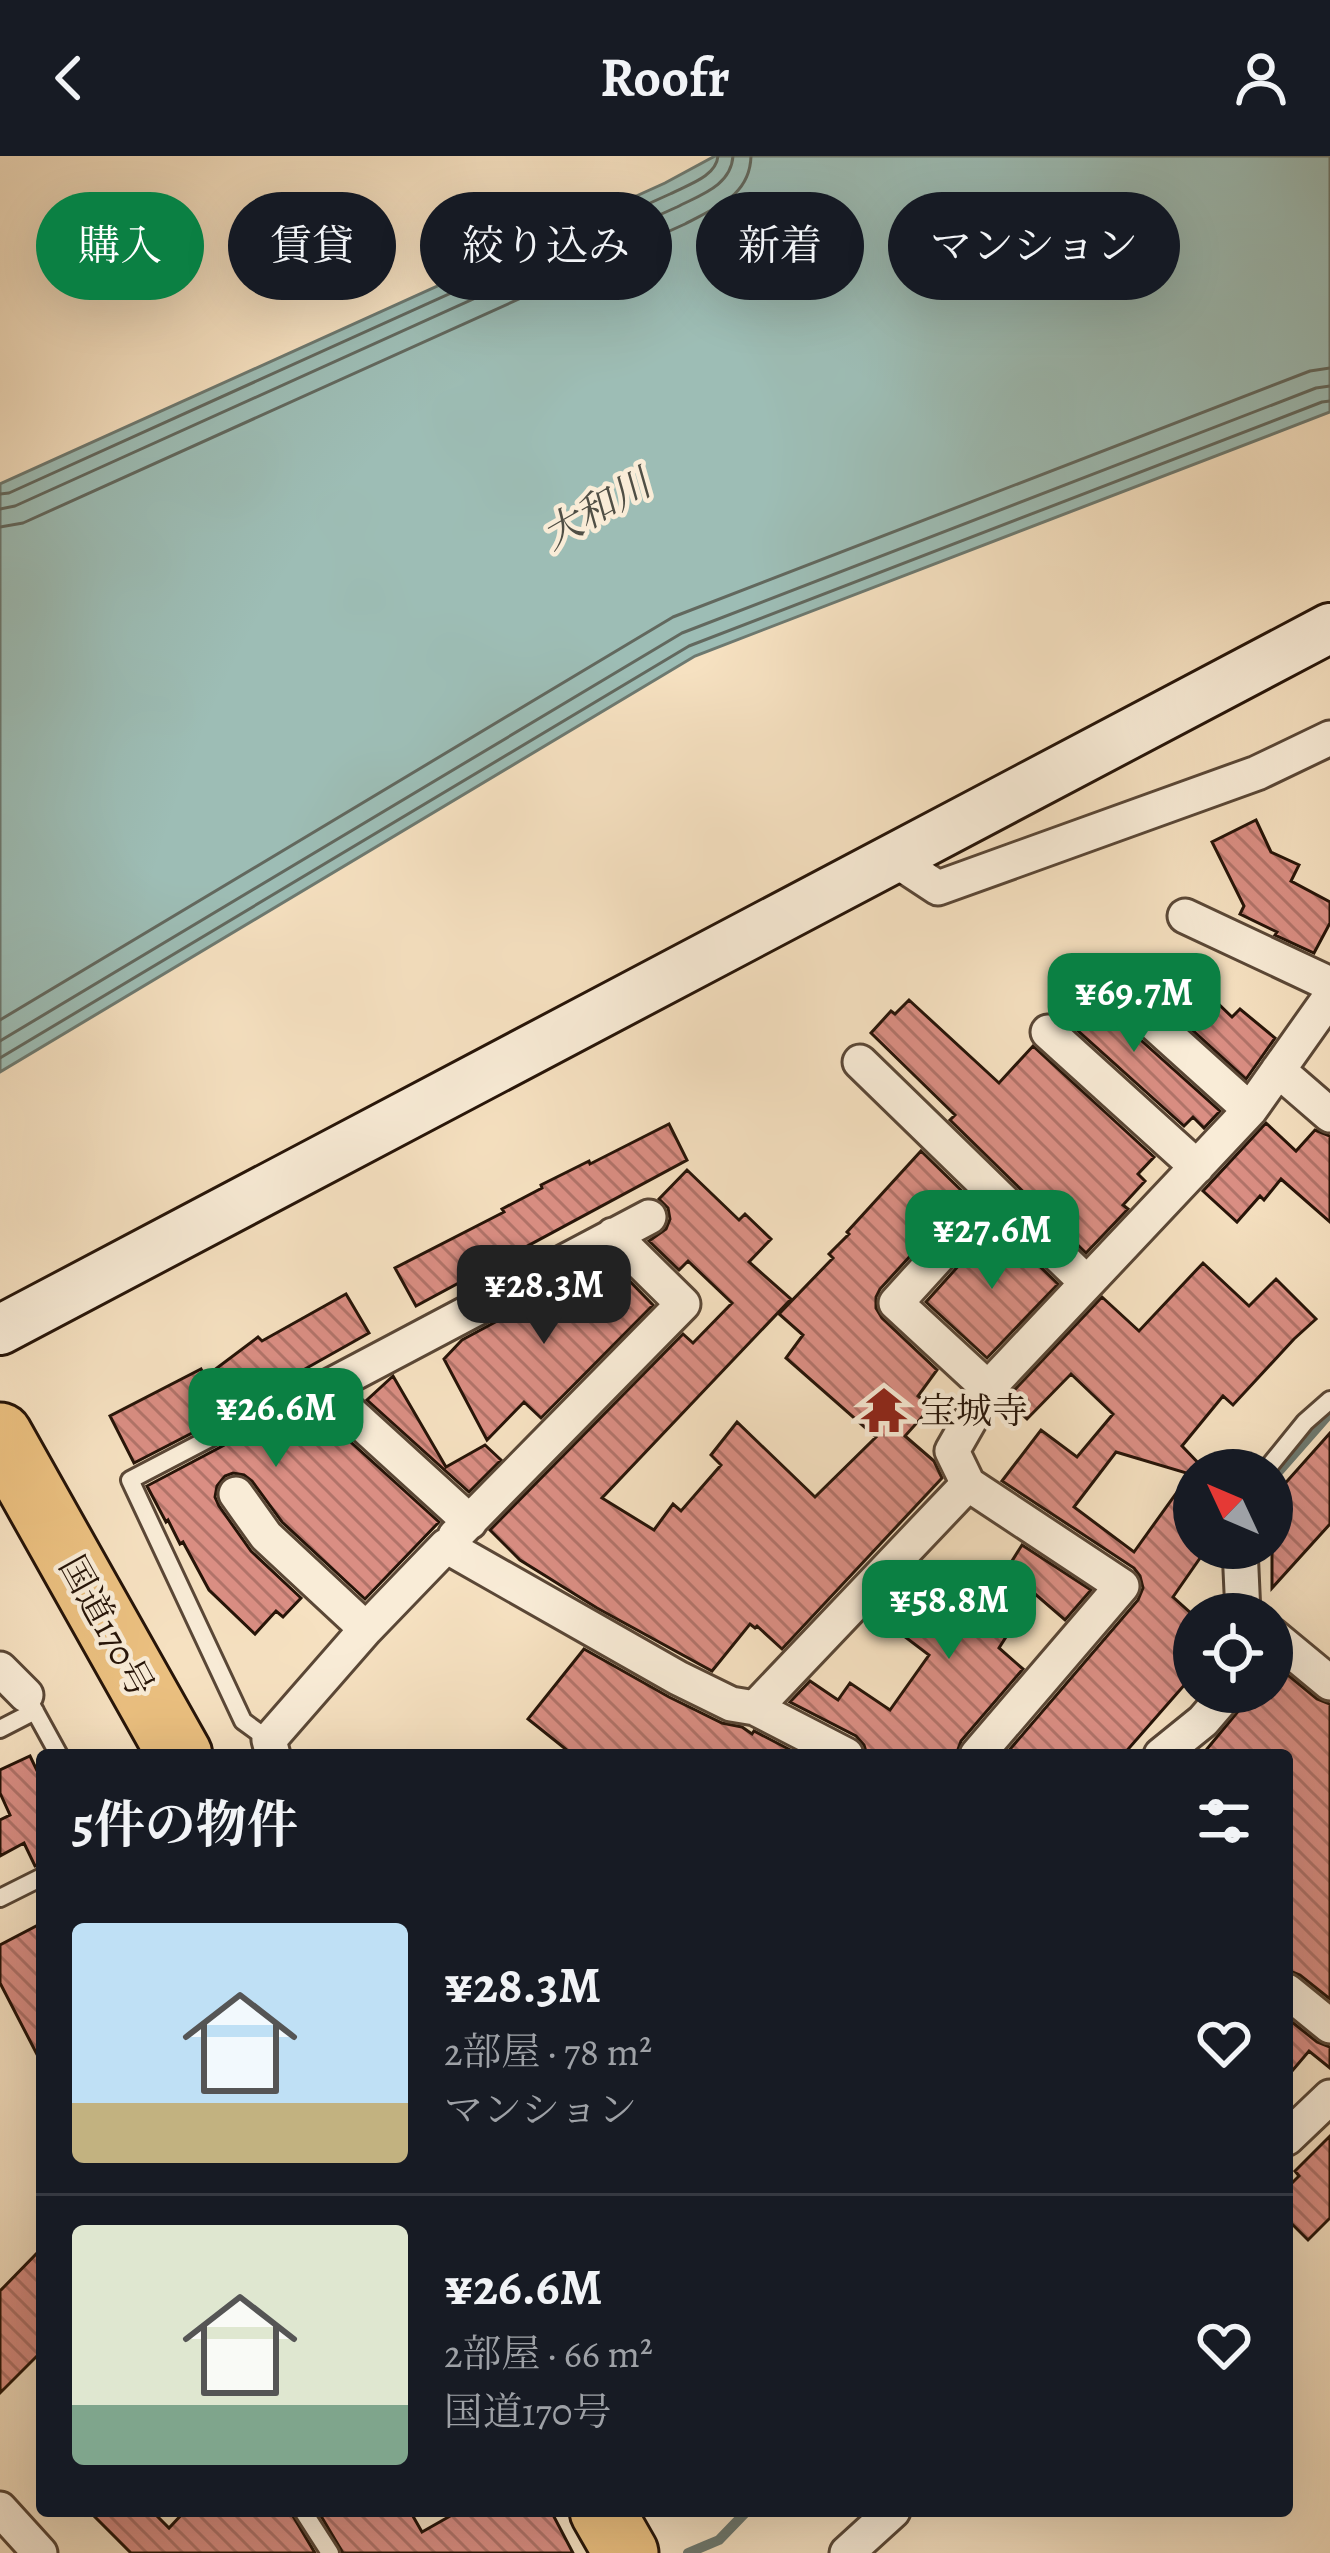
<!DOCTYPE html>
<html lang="ja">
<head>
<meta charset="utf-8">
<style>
	:root { --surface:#171b24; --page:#20242c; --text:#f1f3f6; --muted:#9ea1a6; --line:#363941; --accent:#0b8043 }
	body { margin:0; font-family:Alegreya,"Noto Serif JP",serif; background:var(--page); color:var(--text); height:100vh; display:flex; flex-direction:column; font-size:45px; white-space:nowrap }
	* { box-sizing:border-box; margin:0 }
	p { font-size:39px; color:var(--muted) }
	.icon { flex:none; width:66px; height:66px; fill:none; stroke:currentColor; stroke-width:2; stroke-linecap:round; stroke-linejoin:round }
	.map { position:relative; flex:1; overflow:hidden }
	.sheet { position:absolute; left:36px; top:1593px; width:1257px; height:768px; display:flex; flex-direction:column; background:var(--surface); border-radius:12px; box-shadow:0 12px 48px #0002 }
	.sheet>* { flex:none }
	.hud { position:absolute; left:36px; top:36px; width:1260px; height:108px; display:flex; gap:24px }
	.needle { width:78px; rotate:314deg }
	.controls { position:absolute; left:1173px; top:1293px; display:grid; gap:24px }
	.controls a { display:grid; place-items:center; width:120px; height:120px; border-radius:50%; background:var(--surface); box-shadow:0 12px 48px #0002; font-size:60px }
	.price { position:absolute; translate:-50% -102px; padding:0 27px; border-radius:24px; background:var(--accent); color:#fff; font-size:39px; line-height:78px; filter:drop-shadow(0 3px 6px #0008) }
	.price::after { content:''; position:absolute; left:50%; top:72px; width:36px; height:27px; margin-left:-18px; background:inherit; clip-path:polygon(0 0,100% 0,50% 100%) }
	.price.on { background:#222; color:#fff }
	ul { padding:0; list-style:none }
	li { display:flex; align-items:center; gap:36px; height:300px; padding:0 36px }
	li+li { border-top:3px solid var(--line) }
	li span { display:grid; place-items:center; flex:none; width:336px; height:240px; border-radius:12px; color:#555 }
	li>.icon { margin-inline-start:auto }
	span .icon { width:144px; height:144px; fill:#fffc; stroke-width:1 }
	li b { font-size:51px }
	h2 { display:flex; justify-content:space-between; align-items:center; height:144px; padding:0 36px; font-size:51px }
	.chip { padding:0 42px; border-radius:54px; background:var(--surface); box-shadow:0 12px 48px #0002; font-size:42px; line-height:108px }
	.chip.on { background:var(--accent); color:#fff }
	header { display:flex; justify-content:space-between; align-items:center; height:156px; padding:0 36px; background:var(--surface); font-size:54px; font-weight:700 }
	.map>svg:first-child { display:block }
	.water { fill:#9dbdb5; stroke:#6d7970; stroke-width:3 }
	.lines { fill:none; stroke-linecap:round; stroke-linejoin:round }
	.shore { stroke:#62685e; stroke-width:3 }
	.stream { stroke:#6d7970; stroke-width:10 }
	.building { fill:url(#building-back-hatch); stroke:#261408; stroke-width:3; fill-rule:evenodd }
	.lane-casing { stroke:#5a4736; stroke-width:22 }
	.street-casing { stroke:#5a4736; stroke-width:39 }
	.secondary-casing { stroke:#261408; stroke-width:54 }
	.highway-casing { stroke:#261408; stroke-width:69 }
	.lane { stroke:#f9ecd7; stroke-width:16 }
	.street { stroke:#f9ecd7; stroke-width:33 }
	.secondary { stroke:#f9ecd7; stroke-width:48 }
	.highway { stroke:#ebc080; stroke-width:63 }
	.labels { text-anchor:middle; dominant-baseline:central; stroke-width:9; stroke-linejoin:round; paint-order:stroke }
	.poi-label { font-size:36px; fill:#261408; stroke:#f9ecd7; text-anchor:start }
	.street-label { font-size:36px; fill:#261408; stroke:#f9ecd7 }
	.water-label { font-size:39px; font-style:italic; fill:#504f45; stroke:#f9ecd7 }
</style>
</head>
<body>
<header><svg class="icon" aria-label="back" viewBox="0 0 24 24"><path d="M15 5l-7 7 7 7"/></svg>Roofr<svg class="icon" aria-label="person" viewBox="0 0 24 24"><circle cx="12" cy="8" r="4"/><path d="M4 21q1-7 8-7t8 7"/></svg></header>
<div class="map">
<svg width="1330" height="2397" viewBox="0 0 1330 2397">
	<defs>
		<pattern id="building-back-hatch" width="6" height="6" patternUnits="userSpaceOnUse" patternTransform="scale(3)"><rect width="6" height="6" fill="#da8e83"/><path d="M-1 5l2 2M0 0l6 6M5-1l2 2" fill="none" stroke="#b17369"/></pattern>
	</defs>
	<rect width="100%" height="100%" fill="#f6e1c1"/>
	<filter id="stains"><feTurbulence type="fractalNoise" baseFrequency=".00167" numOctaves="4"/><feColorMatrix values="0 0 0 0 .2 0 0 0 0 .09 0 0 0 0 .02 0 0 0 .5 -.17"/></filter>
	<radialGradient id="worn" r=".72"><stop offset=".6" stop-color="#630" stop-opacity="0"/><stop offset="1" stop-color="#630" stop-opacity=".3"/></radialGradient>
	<path class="water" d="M 715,0 L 1330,0 L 1330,256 L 695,500 L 0,916 L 0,328 L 665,27 Z"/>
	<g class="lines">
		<path class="shore" d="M 0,338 L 9,337 L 670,38 C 687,29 716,21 718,0
			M 0,353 L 15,350 L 677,51 C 700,39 731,30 733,0
			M 0,371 L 23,367 L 685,68 C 716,51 750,40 751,0
			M 0,864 L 673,461 L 1310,215 L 1330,212
			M 0,885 L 682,477 L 1316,232 L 1330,230
			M 0,902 L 689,490 L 1322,246 L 1330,245"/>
		<path class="stream" d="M 1272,1323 L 1330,1257
			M 688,2397 L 719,2384 L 747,2355"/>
	</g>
	<path class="building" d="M 1256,664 L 1271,696 L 1299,709 L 1291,725 L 1330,746 L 1330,767 L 1314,797 L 1275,779 L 1277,776 L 1240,758 L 1244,750 L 1212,686 Z
		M 1093,820 L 1109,836 L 1108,849 L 1114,860 L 1220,955 L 1204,972 L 1193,961 L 1184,970 L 1057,856 Z
		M 1173,821 L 1193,840 L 1202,832 L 1232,861 L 1240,853 L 1275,882 L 1246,923 L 1144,830 L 1152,822 L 1163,832 Z
		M 909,844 L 999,927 L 1033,890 L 1154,1001 L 1138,1018 L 1145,1025 L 1123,1049 L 1128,1053 L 1086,1097 L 950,964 L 955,959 L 871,877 L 891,855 L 895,858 Z
		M 1266,967 L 1296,995 L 1315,974 L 1330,980 L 1330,1066 L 1281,1023 L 1264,1044 L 1260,1040 L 1237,1066 L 1203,1035 Z
		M 669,968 L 687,1004 L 416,1150 L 395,1112 L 504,1056 L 502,1053 L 542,1032 L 541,1029 L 589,1005 L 590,1008 Z
		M 921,995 L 966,1039 L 880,1133 L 876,1141 L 876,1152 L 882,1162 L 937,1214 L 918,1240 L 931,1251 L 905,1280 L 934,1305 L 942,1322 L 782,1493 L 757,1470 L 755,1472 L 750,1468 L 712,1515 L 597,1452 L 520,1404 L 490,1374 L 683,1178 L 693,1187 L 732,1147 L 688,1105 L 679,1114 L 649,1085 L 666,1073 L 670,1063 L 668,1052 L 659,1043 L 687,1014 L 739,1064 L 745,1058 L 771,1083 L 749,1106 L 791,1143 L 602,1342 L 654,1374 L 673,1348 L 681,1355 L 721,1309 L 711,1299 L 737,1266 L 815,1341 L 876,1281 L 786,1202 L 803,1179 L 779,1158 L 833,1102 L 829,1098 L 849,1078 L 847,1076 Z
		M 996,1068 L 1058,1128 L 987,1202 L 926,1146 Z
		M 610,1105 L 653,1149 L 541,1262 L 524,1246 L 487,1284 L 444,1203 L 462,1184 L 553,1135 L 562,1143 L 586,1118 Z
		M 1203,1107 L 1249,1150 L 1276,1123 L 1316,1163 L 1294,1183 L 1233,1249 L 1223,1240 L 1182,1290 L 1205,1314 L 1194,1314 L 1194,1392 L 1207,1392 L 1173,1441 L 1194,1460 L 1194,1518 L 1123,1599 L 1005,1599 L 1138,1444 L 1143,1432 L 1140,1420 L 1134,1412 L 1002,1325 L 1041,1274 L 1077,1301 L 1113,1258 L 1071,1218 L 1027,1263 L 1006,1243 L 1102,1141 L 1139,1175 ZM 1116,1296 L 1190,1318 L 1134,1396 L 1074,1351 Z
		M 346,1138 L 369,1177 L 289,1222 L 304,1236 L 310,1249 L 439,1366 L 365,1443 L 282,1366 L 252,1325 L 244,1319 L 233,1317 L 225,1320 L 217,1330 L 215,1341 L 219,1350 L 251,1395 L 301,1442 L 283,1461 L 276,1455 L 255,1478 L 209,1434 L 183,1386 L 180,1388 L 168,1364 L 166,1366 L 147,1330 L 245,1278 L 252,1269 L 250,1260 L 241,1254 L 233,1256 L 134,1307 L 110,1260 L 201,1213 L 205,1221 L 258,1181 L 262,1185 Z
		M 393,1220 L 446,1311 L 485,1289 L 501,1304 L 469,1336 L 367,1244 Z
		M 1330,1277 L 1330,1368 L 1272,1432 L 1272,1342 Z
		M 1022,1389 L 1091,1434 L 1065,1464 L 1034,1437 L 999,1492 L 1023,1513 L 961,1585 L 956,1599 L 867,1599 L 864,1589 L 856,1580 L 790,1546 L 810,1525 L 838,1544 L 850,1527 L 890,1554 L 929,1499 L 892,1471 L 934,1415 L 983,1451 Z
		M 584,1493 L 669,1541 L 722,1567 L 742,1571 L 752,1578 L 754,1575 L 800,1599 L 573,1599 L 528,1563 Z
		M 1272,1506 L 1317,1543 L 1330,1548 L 1330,1843 L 1300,1819 L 1287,1814 L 1287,1599 L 1202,1599 L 1254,1536 L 1272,1536 Z
		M 30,1600 L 42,1625 L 42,1708 L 35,1710 L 24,1687 L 0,1700 L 0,1664 L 10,1659 L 0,1637 L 0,1614 Z
		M 42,1767 L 42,1908 L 0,1827 L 0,1789 Z
		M 1287,1862 L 1317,1886 L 1330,1891 L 1330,1912 L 1309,1895 L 1287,1921 Z
		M 1330,1980 L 1330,2062 L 1308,2084 L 1287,2063 L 1287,2032 L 1299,2020 L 1295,2015 Z
		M 42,2092 L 42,2195 L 0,2237 L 0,2135 Z
		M 89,2355 L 152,2355 L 169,2372 L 185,2355 L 290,2355 L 315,2397 L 131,2397 Z
		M 318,2355 L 410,2355 L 422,2376 L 459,2355 L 551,2355 L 573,2397 L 343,2397 Z"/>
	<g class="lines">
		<defs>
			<path id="lane" d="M 239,1267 L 130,1324 L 243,1565 L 269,1584
				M 1266,1314 L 1305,1266 L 1330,1244
				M 26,1539 L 59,1599
				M 0,1573 L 35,1555
				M 0,1742 L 42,1721
				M 303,2355 L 330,2397"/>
			<path id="street" d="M 894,703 L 938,732 L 1257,617 L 1330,582
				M 1185,760 L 1330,828
				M 1128,844 L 1250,954
				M 1048,876 L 1197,1011
				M 860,906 L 1087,1127
				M 1278,914 L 1330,959
				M 988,1232 L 896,1147 L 995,1038
				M 968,1328 L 1122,1430 L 977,1599
				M 236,1338 L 266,1380 L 366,1473
				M 470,1366 L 324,1233 L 649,1061
				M 455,1380 L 683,1148 L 613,1079
				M 1240,1392 L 1243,1458
				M 1272,1479 L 1330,1527
				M 0,1513 L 26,1539
				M 755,1552 L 968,1328 L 952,1295 L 988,1232 L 1250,954 L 1330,841
				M 273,1599 L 269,1584 L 366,1473 L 446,1390 L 678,1522 L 731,1548 L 755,1552 L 846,1599
				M 1161,1599 L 1203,1565 L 1228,1536
				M 1287,1835 L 1330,1870
				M 1287,1982 L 1330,1941
				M 0,2353 L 40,2397
				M 847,2397 L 893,2355"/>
			<path id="secondary" d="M 0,1174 L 1330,472"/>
			<path id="highway" d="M 0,1279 L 180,1599
				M 602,2355 L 626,2397"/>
		</defs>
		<use href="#lane" class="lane-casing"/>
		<use href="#street" class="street-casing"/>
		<use href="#secondary" class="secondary-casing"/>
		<use href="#highway" class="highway-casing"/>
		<use href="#lane" class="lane"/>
		<use href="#street" class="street"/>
		<use href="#secondary" class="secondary"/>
		<use href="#highway" class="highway"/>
	</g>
	<defs>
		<symbol id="temple-bare" viewBox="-9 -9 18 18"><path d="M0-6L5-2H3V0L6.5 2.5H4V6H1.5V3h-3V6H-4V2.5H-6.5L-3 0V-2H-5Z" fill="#8f2418" stroke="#f9ecd7" stroke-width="2.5" paint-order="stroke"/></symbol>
	</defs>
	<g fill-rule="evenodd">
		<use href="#temple-bare" x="851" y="1221" width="66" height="66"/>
	</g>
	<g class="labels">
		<g class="poi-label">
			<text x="920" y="1254">宝城寺</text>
		</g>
		<g class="street-label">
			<text transform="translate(107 1470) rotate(61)">国道170号</text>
		</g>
		<g class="water-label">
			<text transform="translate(596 353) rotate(-30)">大和川</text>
		</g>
	</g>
	<rect width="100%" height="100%" filter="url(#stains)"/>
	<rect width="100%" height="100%" fill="url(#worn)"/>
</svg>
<div class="controls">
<a><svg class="needle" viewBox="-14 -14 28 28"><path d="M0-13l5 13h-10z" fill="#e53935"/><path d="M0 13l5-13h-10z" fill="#9ea1a6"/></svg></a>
<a><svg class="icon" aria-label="locate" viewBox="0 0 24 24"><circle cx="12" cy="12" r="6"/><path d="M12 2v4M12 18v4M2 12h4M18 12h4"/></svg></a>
</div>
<b class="price" style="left:1134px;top:899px">¥69.7M</b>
<b class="price" style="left:992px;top:1136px">¥27.6M</b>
<b class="price on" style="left:544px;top:1191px">¥28.3M</b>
<b class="price" style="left:276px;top:1314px">¥26.6M</b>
<b class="price" style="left:949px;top:1506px">¥58.8M</b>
<div class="hud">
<a class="chip on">購入</a>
<a class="chip">賃貸</a>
<a class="chip">絞り込み</a>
<a class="chip">新着</a>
<a class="chip">マンション</a>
</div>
<section class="sheet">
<h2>5件の物件<svg class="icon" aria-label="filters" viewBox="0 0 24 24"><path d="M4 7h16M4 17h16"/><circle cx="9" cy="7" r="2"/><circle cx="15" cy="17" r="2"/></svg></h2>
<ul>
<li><span style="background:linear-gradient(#bfe0f5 75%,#c2b280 0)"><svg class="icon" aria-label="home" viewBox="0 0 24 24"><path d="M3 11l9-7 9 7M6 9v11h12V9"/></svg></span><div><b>¥28.3M</b><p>2部屋 · 78 m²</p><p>マンション</p></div><svg class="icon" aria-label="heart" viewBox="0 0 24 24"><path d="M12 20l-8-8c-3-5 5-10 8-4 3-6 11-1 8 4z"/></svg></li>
<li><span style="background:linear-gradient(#dfe7d0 75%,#7fa58c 0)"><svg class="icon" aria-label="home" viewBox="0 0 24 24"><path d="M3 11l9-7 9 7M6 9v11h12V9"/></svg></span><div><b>¥26.6M</b><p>2部屋 · 66 m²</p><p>国道170号</p></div><svg class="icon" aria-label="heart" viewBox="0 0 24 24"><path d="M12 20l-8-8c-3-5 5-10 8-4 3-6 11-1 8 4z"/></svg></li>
</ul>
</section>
</div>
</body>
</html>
